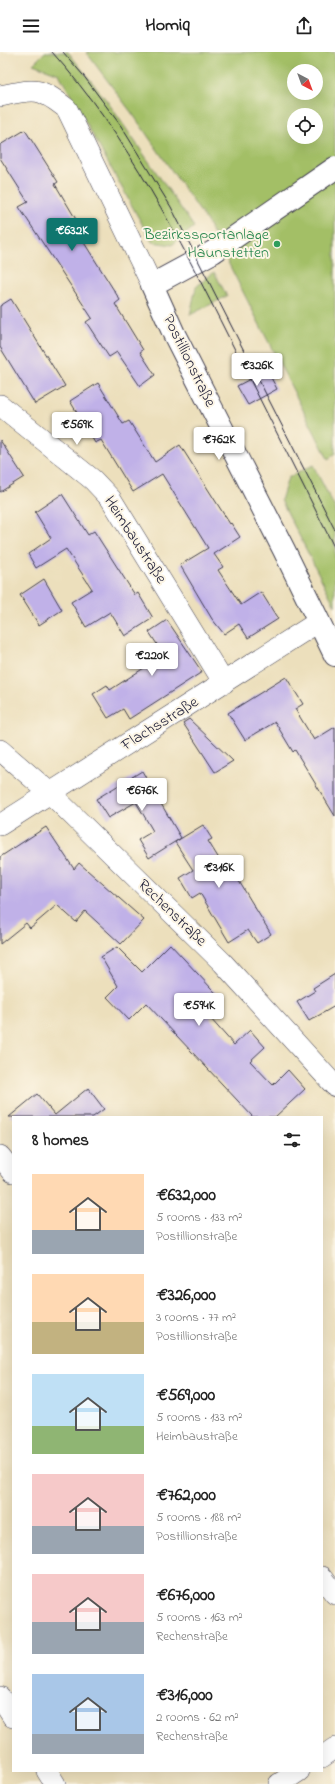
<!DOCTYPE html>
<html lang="en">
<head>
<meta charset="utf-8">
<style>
	:root { --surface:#fff; --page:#f6f6f6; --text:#222; --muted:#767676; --accent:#0f766e }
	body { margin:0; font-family:"Indie Flower",sans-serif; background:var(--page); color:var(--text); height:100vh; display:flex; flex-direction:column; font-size:15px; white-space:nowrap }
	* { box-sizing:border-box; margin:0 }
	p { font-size:13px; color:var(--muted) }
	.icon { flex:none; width:22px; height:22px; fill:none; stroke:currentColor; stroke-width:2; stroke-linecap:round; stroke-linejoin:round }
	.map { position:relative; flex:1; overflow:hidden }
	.side { position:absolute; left:12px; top:1064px; width:311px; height:656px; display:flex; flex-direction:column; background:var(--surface); border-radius:0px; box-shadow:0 4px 16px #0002 }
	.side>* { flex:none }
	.needle { width:26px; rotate:139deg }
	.tools { position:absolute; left:287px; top:12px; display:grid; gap:8px }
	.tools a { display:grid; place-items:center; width:36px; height:36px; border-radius:50%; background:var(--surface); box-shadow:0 4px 16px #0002; font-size:20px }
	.price { position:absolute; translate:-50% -34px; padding:0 9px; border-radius:4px; background:#fff; color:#222; font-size:13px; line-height:26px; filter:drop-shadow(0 1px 2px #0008) }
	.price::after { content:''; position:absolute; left:50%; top:24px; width:12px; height:9px; margin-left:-6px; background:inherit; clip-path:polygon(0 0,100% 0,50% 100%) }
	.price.active { background:var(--accent); color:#fff }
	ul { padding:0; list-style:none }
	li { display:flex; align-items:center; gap:12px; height:100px; padding:0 20px }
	li span { display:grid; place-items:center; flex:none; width:112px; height:80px; border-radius:0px; color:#555 }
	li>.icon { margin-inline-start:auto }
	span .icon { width:48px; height:48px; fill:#fffc; stroke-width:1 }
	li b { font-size:17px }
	h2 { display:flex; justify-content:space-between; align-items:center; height:48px; padding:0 20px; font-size:17px }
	header { display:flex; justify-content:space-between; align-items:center; height:52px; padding:0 20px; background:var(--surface); font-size:18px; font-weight:700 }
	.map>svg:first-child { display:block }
	.green { fill:#a3bf66; stroke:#627050; fill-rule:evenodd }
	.building { fill:#c0b1e8 }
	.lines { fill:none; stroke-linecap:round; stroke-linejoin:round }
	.minor-casing { stroke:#403e4e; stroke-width:22 }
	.tertiary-casing { stroke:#403e4e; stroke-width:24 }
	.minor { stroke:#fff; stroke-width:21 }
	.tertiary { stroke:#fff; stroke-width:22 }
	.tram { stroke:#22223b; stroke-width:1 }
	.leisure-dot { fill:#2e9e5b; stroke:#fcf5e5; stroke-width:1.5 }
	.labels { text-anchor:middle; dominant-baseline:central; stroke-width:4; stroke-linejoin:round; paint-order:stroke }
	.leisure-label { font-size:16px; fill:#27864d; stroke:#fcf5e5; text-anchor:end }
	.street-label { font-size:16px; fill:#22223b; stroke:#fcf5e5 }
</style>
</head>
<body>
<header><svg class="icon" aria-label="menu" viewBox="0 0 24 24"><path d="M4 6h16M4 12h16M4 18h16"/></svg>Homiq<svg class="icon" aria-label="share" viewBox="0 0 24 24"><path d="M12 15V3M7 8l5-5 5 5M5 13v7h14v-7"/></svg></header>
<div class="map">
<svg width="335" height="1732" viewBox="0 0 335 1732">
	<rect width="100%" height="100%" fill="#fcf5e5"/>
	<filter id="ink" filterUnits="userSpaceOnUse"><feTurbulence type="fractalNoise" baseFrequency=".025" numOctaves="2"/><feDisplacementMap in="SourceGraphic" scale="8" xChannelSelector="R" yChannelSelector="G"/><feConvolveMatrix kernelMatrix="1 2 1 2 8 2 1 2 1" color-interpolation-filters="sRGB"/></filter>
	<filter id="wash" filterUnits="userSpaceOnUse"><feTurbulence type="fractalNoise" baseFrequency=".012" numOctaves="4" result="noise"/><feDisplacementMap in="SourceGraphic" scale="16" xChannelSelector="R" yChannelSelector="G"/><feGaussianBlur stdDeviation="0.9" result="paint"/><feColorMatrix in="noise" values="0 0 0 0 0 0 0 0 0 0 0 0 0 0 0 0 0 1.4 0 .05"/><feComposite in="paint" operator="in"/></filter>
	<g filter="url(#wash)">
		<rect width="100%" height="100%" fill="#ecdfbc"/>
		<path class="green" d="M 45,0 L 68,0 L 107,49 L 194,175 L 172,193 L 152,190 L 59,22 L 33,12 Z
			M 86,0 L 335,0 L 335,402 L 328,407 L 208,171 L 134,64 ZM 294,19 L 316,19 L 316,41 L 294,41 ZM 294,63 L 316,63 L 316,85 L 294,85 Z
			M 214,220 L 227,244 L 190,263 L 196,235 Z
			M 313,413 L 335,456 L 335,554 L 281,448 L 288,426 Z"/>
		<g id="blocks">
			<path class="building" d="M 25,78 L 58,130 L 55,132 L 87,186 L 83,189 L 120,248 L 115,252 L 143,298 L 140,300 L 155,323 L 140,334 L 117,300 L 109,305 L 86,270 L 92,266 L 19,155 L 28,150 L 0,106 L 0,93 Z
				M 11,247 L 65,334 L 35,352 L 0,295 L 0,254 Z
				M 267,318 L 277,337 L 248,353 L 237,334 Z
				M 98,331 L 123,372 L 129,369 L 155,410 L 180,393 L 230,472 L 231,471 L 240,485 L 214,502 L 223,515 L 218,518 L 241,553 L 261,540 L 278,567 L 248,586 L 239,572 L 224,582 L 212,567 L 180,513 L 208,496 L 162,422 L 133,440 L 101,388 L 95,391 L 70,349 Z
				M 0,388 L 24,425 L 0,440 Z
				M 62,442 L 88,483 L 94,479 L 135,543 L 138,541 L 153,566 L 125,584 L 110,560 L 86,575 L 71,550 L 92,537 L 66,497 L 36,516 L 28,502 L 51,486 L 35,460 Z
				M 44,527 L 62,558 L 39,573 L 20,543 Z
				M 167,568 L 202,620 L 129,667 L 123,657 L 108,666 L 93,642 L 107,633 L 110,638 L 164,603 L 149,580 Z
				M 286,625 L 303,652 L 295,657 L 314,688 L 335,675 L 335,764 L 295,698 L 293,700 L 275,670 L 245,688 L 228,661 Z
				M 189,667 L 233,709 L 215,720 L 183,671 Z
				M 142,719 L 181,786 L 149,806 L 138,788 L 153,779 L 136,750 L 108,766 L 96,747 Z
				M 203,773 L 212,787 L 208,789 L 229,823 L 234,821 L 271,882 L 257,891 L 248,878 L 229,890 L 200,841 L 192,846 L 180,826 L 193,818 L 175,790 Z
				M 46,775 L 74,817 L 79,811 L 144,868 L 121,892 L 85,859 L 76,870 L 57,853 L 30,876 L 26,871 L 0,892 L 0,805 Z
				M 170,892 L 225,951 L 210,966 L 234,993 L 250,978 L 265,995 L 250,1009 L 273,1033 L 288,1018 L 305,1037 L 275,1065 L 253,1065 L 146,951 L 129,968 L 107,945 L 118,934 L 101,905 L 117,895 L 142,920 Z
				M 335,922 L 335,954 L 309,969 L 297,950 L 315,939 L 313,936 Z
				M 88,1036 L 104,1057 L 93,1065 L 9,1065 L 37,1042 L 55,1063 Z"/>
		</g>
	</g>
	<g filter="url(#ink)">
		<use href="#blocks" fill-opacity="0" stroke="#403e4e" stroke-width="1"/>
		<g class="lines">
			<defs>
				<path id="minor" d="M 0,44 C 35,37 38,34 67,57 L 152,233
					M 0,353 L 93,428 L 111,447 L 224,631
					M 0,698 L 50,741 L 223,911 L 335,1034
					M 0,773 L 318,570
					M 0,1104 L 13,1120
					M 322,1525 L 335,1542
					M 0,1645 L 13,1665
					M 322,1705 L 335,1696
					M 47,1719 L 55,1732
					M 279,1732 L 299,1719"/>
				<path id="tertiary" d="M 335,116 L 213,200 L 152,233 L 174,282 L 284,498 L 335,603"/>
			</defs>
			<use href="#minor" class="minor-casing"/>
			<use href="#tertiary" class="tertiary-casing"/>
			<use href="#minor" class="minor"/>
			<use href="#tertiary" class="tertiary"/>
			<path class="tram" d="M 52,0 C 128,85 179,186 229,286 C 265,357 300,427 335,497
				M 63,0 L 83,23 L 121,74 L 171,155 L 335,478"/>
		</g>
	</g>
	<circle class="leisure-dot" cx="277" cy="192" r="4"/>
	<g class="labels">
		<g class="leisure-label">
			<text x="269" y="183">Bezirkssportanlage<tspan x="269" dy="18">Haunstetten</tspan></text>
		</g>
		<g class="street-label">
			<text transform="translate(189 309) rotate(64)">Postillionstraße</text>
			<text transform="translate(135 488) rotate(57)">Heimbaustraße</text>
			<text transform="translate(160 672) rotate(-32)">Flachsstraße</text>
			<text transform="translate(172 861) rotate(44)">Rechenstraße</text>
		</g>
	</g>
</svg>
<div class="tools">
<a><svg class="needle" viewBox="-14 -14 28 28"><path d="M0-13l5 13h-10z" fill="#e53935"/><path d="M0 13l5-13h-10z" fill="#767676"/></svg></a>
<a><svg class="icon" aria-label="locate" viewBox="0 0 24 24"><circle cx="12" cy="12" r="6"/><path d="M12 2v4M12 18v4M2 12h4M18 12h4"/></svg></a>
</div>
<b class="price active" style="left:72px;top:200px">€632K</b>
<b class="price" style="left:257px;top:335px">€326K</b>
<b class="price" style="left:77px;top:394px">€569K</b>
<b class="price" style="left:219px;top:409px">€762K</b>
<b class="price" style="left:152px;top:625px">€220K</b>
<b class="price" style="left:142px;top:760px">€676K</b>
<b class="price" style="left:219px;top:837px">€316K</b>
<b class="price" style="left:199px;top:975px">€594K</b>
<section class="side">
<h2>8 homes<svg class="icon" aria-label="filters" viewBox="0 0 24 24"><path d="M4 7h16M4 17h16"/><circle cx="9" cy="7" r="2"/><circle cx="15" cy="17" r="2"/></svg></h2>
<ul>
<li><span style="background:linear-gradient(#ffd9b3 70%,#9aa5b1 0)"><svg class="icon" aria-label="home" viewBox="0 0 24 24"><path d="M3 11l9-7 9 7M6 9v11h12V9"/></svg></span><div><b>€632,000</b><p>5 rooms · 133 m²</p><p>Postillionstraße</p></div></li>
<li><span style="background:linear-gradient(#ffd9b3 60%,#c2b280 0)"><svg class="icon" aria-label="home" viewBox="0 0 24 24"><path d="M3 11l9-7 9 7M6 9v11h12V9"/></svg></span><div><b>€326,000</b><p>3 rooms · 77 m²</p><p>Postillionstraße</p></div></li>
<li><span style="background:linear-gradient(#bfe0f5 65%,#8fb573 0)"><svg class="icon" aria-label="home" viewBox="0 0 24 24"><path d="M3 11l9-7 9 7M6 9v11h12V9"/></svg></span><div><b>€569,000</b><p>5 rooms · 133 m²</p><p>Heimbaustraße</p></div></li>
<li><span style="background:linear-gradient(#f6c9c9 65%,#9aa5b1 0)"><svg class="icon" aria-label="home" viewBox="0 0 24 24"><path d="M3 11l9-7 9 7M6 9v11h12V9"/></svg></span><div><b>€762,000</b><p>5 rooms · 188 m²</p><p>Postillionstraße</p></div></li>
<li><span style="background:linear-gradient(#f6c9c9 60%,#9aa5b1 0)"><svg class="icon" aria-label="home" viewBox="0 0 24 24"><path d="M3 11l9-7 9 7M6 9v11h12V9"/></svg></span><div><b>€676,000</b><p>5 rooms · 163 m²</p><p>Rechenstraße</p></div></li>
<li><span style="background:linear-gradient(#a9c7e8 75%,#9aa5b1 0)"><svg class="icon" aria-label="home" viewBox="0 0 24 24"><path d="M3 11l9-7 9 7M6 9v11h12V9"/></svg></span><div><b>€316,000</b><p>2 rooms · 62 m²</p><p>Rechenstraße</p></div></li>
</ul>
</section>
</div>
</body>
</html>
